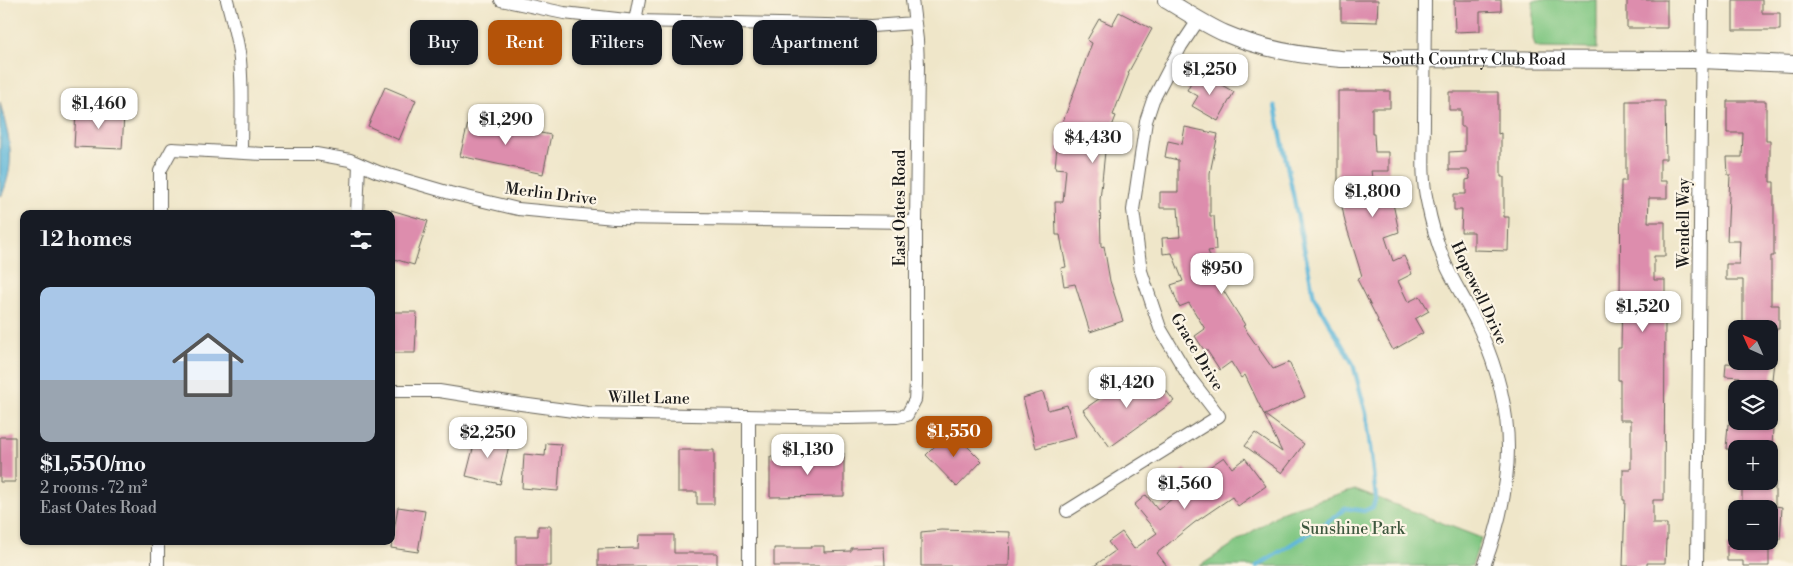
<!DOCTYPE html>
<html lang="en">
<head>
<meta charset="utf-8">
<style>
	:root { --surface:#171b24; --page:#242831; --text:#f1f3f6; --muted:#9ea1a6; --line:#363941; --accent:#b45309 }
	body { margin:0; font-family:"Libre Bodoni",serif; background:var(--page); color:var(--text); height:100vh; display:flex; flex-direction:column; font-size:19px; white-space:nowrap }
	* { box-sizing:border-box; margin:0 }
	p { font-size:16px; color:var(--muted) }
	.icon { flex:none; width:28px; height:28px; fill:none; stroke:currentColor; stroke-width:2; stroke-linecap:round; stroke-linejoin:round }
	.map { position:relative; flex:1; overflow:hidden }
	.details { position:absolute; left:20px; top:210px; width:375px; height:335px; display:flex; flex-direction:column; background:var(--surface); border-radius:10px; box-shadow:0 1px 4px #0004 }
	.details>* { flex:none }
	.guide { position:absolute; left:410px; top:20px; width:475px; height:45px; display:flex; gap:10px }
	.needle { width:32px; rotate:315deg }
	.fabs { position:absolute; left:1728px; top:320px; display:grid; gap:10px }
	.fabs a { display:grid; place-items:center; width:50px; height:50px; border-radius:10px; background:var(--surface); box-shadow:0 1px 4px #0004; font-size:25px }
	.price { position:absolute; translate:-50% -42px; padding:0 11px; border-radius:10px; background:#fff; color:#222; font-size:16px; line-height:32px; filter:drop-shadow(0 1px 2px #0008) }
	.price::after { content:''; position:absolute; left:50%; top:30px; width:15px; height:11px; margin-left:-8px; background:inherit; clip-path:polygon(0 0,100% 0,50% 100%) }
	.price.active { background:var(--accent); color:#fff }
	ul { padding:0; list-style:none }
	li { display:grid; align-content:center; gap:10px; height:265px; padding:0 20px }
	li+li { border-top:1px solid var(--line) }
	li span { display:grid; place-items:center; height:155px; border-radius:10px; color:#555 }
	li>.icon { margin-inline-start:auto }
	span .icon { width:90px; height:90px; fill:#fffc; stroke-width:1 }
	li b { font-size:21px }
	h2 { display:flex; justify-content:space-between; align-items:center; height:60px; padding:0 20px; font-size:21px }
	.pill { padding:0 18px; border-radius:10px; background:var(--surface); box-shadow:0 1px 4px #0004; font-size:18px; line-height:45px }
	.pill.active { background:var(--accent); color:#fff }
	.map>svg:first-child { display:block }
	.green { fill:#7fc681; stroke:#4e714e }
	.water { fill:#5cb6d9; stroke:#3c697a }
	.lines { fill:none; stroke-linecap:round; stroke-linejoin:round }
	.stream { stroke:#5cb6d9; stroke-width:4.5 }
	.building { fill:#dd8dad }
	.minor-casing { stroke:#666359; stroke-width:14 }
	.tertiary-casing { stroke:#666359; stroke-width:18 }
	.minor { stroke:#fff; stroke-width:12 }
	.tertiary { stroke:#fff; stroke-width:16 }
	.labels { text-anchor:middle; dominant-baseline:central; stroke-width:4.5; stroke-linejoin:round; paint-order:stroke }
	.street-label { font-size:16px; fill:#1c1c1c; stroke:#fcf5e5 }
	.park-label { font-size:16px; fill:#3f583f; stroke:#fcf5e5 }
</style>
</head>
<body>
<div class="map">
<svg width="1793" height="566" viewBox="0 0 1793 566">
	<rect width="100%" height="100%" fill="#fcf5e5"/>
	<filter id="ink" filterUnits="userSpaceOnUse"><feTurbulence type="fractalNoise" baseFrequency=".02" numOctaves="2"/><feDisplacementMap in="SourceGraphic" scale="10" xChannelSelector="R" yChannelSelector="G"/><feConvolveMatrix kernelMatrix="1 2 1 2 8 2 1 2 1" color-interpolation-filters="sRGB"/></filter>
	<filter id="wash" filterUnits="userSpaceOnUse"><feTurbulence type="fractalNoise" baseFrequency=".0096" numOctaves="4" result="noise"/><feDisplacementMap in="SourceGraphic" scale="20" xChannelSelector="R" yChannelSelector="G"/><feGaussianBlur stdDeviation="1.12" result="paint"/><feColorMatrix in="noise" values="0 0 0 0 0 0 0 0 0 0 0 0 0 0 0 0 0 1.4 0 .05"/><feComposite in="paint" operator="in"/></filter>
	<g filter="url(#wash)">
		<rect width="100%" height="100%" fill="#efe6c9"/>
		<path class="green" d="M 1533,0 L 1597,0 L 1597,49 L 1539,48 L 1535,46 L 1533,39 Z
			M 1355,489 L 1481,538 L 1472,566 L 1200,566 L 1283,511 Z"/>
		<path class="water" d="M 0,102 C 9,140 17,158 2,195 L 0,197 Z"/>
		<g class="lines">
			<path class="stream" d="M 1257,566 L 1335,517 L 1345,508 L 1364,511 L 1373,507 L 1376,497 L 1366,413 L 1353,364 L 1314,297 L 1275,106"/>
		</g>
		<g id="blocks">
			<path class="building" d="M 1341,0 L 1378,0 L 1377,22 L 1341,21 Z
				M 1454,0 L 1501,0 L 1501,11 L 1480,12 L 1480,31 L 1455,32 Z
				M 1627,0 L 1667,0 L 1667,28 L 1627,28 Z
				M 1733,0 L 1762,0 L 1762,13 L 1780,13 L 1780,30 L 1733,30 Z
				M 1119,12 L 1152,29 L 1128,73 L 1129,74 L 1113,115 L 1116,116 L 1106,142 L 1100,200 L 1101,247 L 1104,246 L 1110,281 L 1123,321 L 1090,332 L 1075,284 L 1064,286 L 1061,268 L 1066,267 L 1060,235 L 1056,235 L 1055,202 L 1063,202 L 1066,169 L 1055,168 L 1058,135 L 1092,43 L 1087,40 L 1099,19 L 1112,25 Z
				M 1197,71 L 1234,92 L 1218,121 L 1192,106 L 1198,96 L 1187,90 Z
				M 385,87 L 416,100 L 399,140 L 368,126 Z
				M 1338,91 L 1390,91 L 1390,108 L 1372,108 L 1372,134 L 1374,134 L 1375,152 L 1389,152 L 1389,171 L 1371,171 L 1375,196 L 1391,194 L 1399,232 L 1385,237 L 1393,261 L 1404,256 L 1412,274 L 1398,281 L 1408,302 L 1420,296 L 1429,311 L 1415,319 L 1423,333 L 1393,350 L 1377,321 L 1378,320 L 1357,279 L 1362,276 L 1345,222 L 1338,186 Z
				M 1449,92 L 1498,92 L 1498,134 L 1501,133 L 1501,177 L 1504,177 L 1504,217 L 1509,217 L 1508,251 L 1474,250 L 1474,232 L 1461,232 L 1462,210 L 1454,210 L 1454,194 L 1466,194 L 1466,180 L 1470,179 L 1469,170 L 1449,170 L 1449,152 L 1465,151 L 1465,127 L 1461,127 L 1461,110 L 1449,110 Z
				M 1626,101 L 1665,101 L 1666,159 L 1660,159 L 1660,181 L 1667,181 L 1667,198 L 1649,198 L 1648,222 L 1665,222 L 1665,256 L 1654,256 L 1654,280 L 1665,280 L 1665,296 L 1651,296 L 1650,320 L 1665,320 L 1664,500 L 1653,500 L 1653,524 L 1667,524 L 1667,540 L 1666,540 L 1665,563 L 1647,563 L 1647,566 L 1623,566 L 1625,500 L 1623,500 L 1623,469 L 1631,469 L 1631,420 L 1620,420 L 1620,380 L 1618,380 L 1618,348 L 1621,348 L 1622,296 L 1620,296 L 1621,181 L 1626,181 Z
				M 1727,101 L 1766,101 L 1766,141 L 1770,141 L 1770,182 L 1774,182 L 1774,256 L 1771,256 L 1771,305 L 1779,305 L 1779,329 L 1743,329 L 1743,280 L 1726,280 L 1726,264 L 1739,264 L 1740,241 L 1727,241 L 1730,175 L 1728,175 L 1727,157 L 1742,157 L 1743,133 L 1727,133 Z
				M 76,112 L 124,114 L 122,149 L 74,147 Z
				M 469,119 L 551,135 L 543,174 L 460,156 Z
				M 1185,127 L 1218,134 L 1210,173 L 1210,216 L 1214,216 L 1216,250 L 1208,251 L 1223,290 L 1245,325 L 1243,326 L 1273,369 L 1289,362 L 1305,397 L 1265,415 L 1304,444 L 1282,473 L 1245,446 L 1255,433 L 1282,452 L 1245,375 L 1241,378 L 1231,362 L 1220,370 L 1206,349 L 1204,350 L 1195,336 L 1205,329 L 1189,303 L 1179,307 L 1171,285 L 1183,281 L 1172,253 L 1163,254 L 1162,238 L 1180,237 L 1178,208 L 1160,208 L 1160,192 L 1178,192 L 1178,160 L 1165,157 L 1168,141 L 1182,144 Z
				M 391,210 L 428,221 L 414,265 L 391,258 Z
				M 391,312 L 417,312 L 415,353 L 391,353 Z
				M 1742,361 L 1774,361 L 1771,389 L 1740,389 L 1740,377 L 1725,376 L 1726,363 L 1741,364 Z
				M 1155,376 L 1174,401 L 1110,447 L 1083,410 L 1113,389 L 1115,391 L 1134,377 L 1141,386 Z
				M 1043,392 L 1048,410 L 1067,405 L 1076,437 L 1036,448 L 1023,398 Z
				M 1728,424 L 1773,427 L 1772,449 L 1726,449 Z
				M 951,430 L 982,461 L 957,487 L 926,455 Z
				M 477,433 L 510,441 L 500,484 L 466,476 Z
				M 0,437 L 15,437 L 15,482 L 0,482 Z
				M 546,443 L 561,444 L 558,491 L 522,488 L 524,454 L 545,456 Z
				M 678,450 L 714,450 L 714,504 L 697,504 L 697,492 L 678,492 Z
				M 810,453 L 844,453 L 844,496 L 770,497 L 770,457 L 810,457 Z
				M 1224,457 L 1232,468 L 1245,458 L 1266,486 L 1238,506 L 1232,497 L 1194,523 L 1157,553 L 1167,566 L 1094,566 L 1115,551 L 1108,542 L 1122,532 L 1134,549 L 1157,533 L 1134,505 L 1146,495 L 1158,510 L 1178,494 L 1168,480 L 1185,469 L 1192,479 Z
				M 1742,481 L 1775,481 L 1775,506 L 1782,507 L 1780,540 L 1769,540 L 1769,509 L 1742,509 Z
				M 398,507 L 425,511 L 418,552 L 391,548 Z
				M 538,526 L 551,526 L 551,566 L 516,566 L 516,536 L 538,536 Z
				M 941,530 L 1010,532 L 1009,566 L 921,566 L 921,532 Z
				M 639,535 L 674,535 L 674,553 L 717,553 L 717,566 L 598,566 L 598,549 L 638,548 Z
				M 811,546 L 824,546 L 824,552 L 851,551 L 851,548 L 884,547 L 885,566 L 774,566 L 774,548 L 811,548 Z
				M 1727,546 L 1769,546 L 1769,566 L 1743,566 L 1743,561 L 1727,561 Z"/>
		</g>
	</g>
	<g filter="url(#ink)">
		<use href="#blocks" fill-opacity="0" stroke="#666359" stroke-width="1"/>
		<g class="lines">
			<defs>
				<path id="minor" d="M 227,0 C 232,20 238,40 240,60 C 243,91 241,122 241,153
					M 501,0 L 564,13 L 635,21 L 872,26 L 915,23
					M 1425,0 C 1425,40 1424,81 1424,121 C 1424,148 1421,175 1427,201 C 1431,222 1437,243 1445,263 C 1455,286 1470,307 1480,330 C 1496,366 1508,408 1508,448 C 1508,487 1498,529 1484,566
					M 635,21 L 639,0
					M 160,214 L 160,171 L 172,149 L 264,154 L 316,154 L 350,160 L 378,172 L 450,193 L 518,209 L 614,218 L 916,222
					M 357,214 L 359,164
					M 391,391 L 439,391 L 521,404 L 588,413 L 846,418 L 897,417 L 907,415 L 915,400 L 916,384 L 916,222 L 918,66 L 917,40 L 912,0
					M 749,416 L 749,566
					M 1067,511 L 1219,416 L 1189,377 L 1160,328 L 1141,271 L 1133,210 L 1146,121 L 1153,100 L 1181,46 L 1199,19
					M 158,566 L 158,541
					M 1697,566 L 1702,0"/>
				<g id="tertiary">
					<path id="s1" d="M 1166,0 C 1185,11 1204,24 1224,33 C 1261,49 1301,56 1341,59 L 1701,60 L 1793,64"/>
				</g>
			</defs>
			<use href="#minor" class="minor-casing"/>
			<use href="#tertiary" class="tertiary-casing"/>
			<use href="#minor" class="minor"/>
			<use href="#tertiary" class="tertiary"/>
		</g>
	</g>
	<g class="labels">
		<g class="street-label">
			<text stroke="none"><textPath href="#s1" startOffset="320">South Country Club Road</textPath></text>
			<text transform="translate(551 194) rotate(7)">Merlin Drive</text>
			<text transform="translate(900 208) rotate(-90)">East Oates Road</text>
			<text transform="translate(1684 223) rotate(-90)">Wendell Way</text>
			<text transform="translate(1479 293) rotate(65)">Hopewell Drive</text>
			<text transform="translate(1197 352) rotate(59)">Grace Drive</text>
			<text transform="translate(649 398) rotate(1)">Willet Lane</text>
		</g>
		<g class="park-label">
			<text x="1353" y="529">Sunshine Park</text>
		</g>
	</g>
</svg>
<div class="fabs">
<a><svg class="needle" viewBox="-14 -14 28 28"><path d="M0-13l5 13h-10z" fill="#e53935"/><path d="M0 13l5-13h-10z" fill="#9ea1a6"/></svg></a>
<a><svg class="icon" aria-label="layers" viewBox="0 0 24 24"><path d="M12 4l9 5-9 5-9-5zM3 14l9 5 9-5"/></svg></a>
<a>+</a>
<a>−</a>
</div>
<b class="price" style="left:1210px;top:96px">$1,250</b>
<b class="price" style="left:99px;top:130px">$1,460</b>
<b class="price" style="left:506px;top:146px">$1,290</b>
<b class="price" style="left:1093px;top:164px">$4,430</b>
<b class="price" style="left:1373px;top:218px">$1,800</b>
<b class="price" style="left:1222px;top:295px">$950</b>
<b class="price" style="left:1643px;top:333px">$1,520</b>
<b class="price" style="left:1127px;top:409px">$1,420</b>
<b class="price active" style="left:954px;top:458px">$1,550</b>
<b class="price" style="left:488px;top:459px">$2,250</b>
<b class="price" style="left:808px;top:476px">$1,130</b>
<b class="price" style="left:1185px;top:510px">$1,560</b>
<div class="guide">
<a class="pill">Buy</a>
<a class="pill active">Rent</a>
<a class="pill">Filters</a>
<a class="pill">New</a>
<a class="pill">Apartment</a>
</div>
<section class="details">
<h2>12 homes<svg class="icon" aria-label="filters" viewBox="0 0 24 24"><path d="M4 7h16M4 17h16"/><circle cx="9" cy="7" r="2"/><circle cx="15" cy="17" r="2"/></svg></h2>
<ul>
<li><span style="background:linear-gradient(#a9c7e8 60%,#9aa5b1 0)"><svg class="icon" aria-label="home" viewBox="0 0 24 24"><path d="M3 11l9-7 9 7M6 9v11h12V9"/></svg></span><div><b>$1,550/mo</b><p>2 rooms · 72 m²</p><p>East Oates Road</p></div></li>
</ul>
</section>
</div>
</body>
</html>
